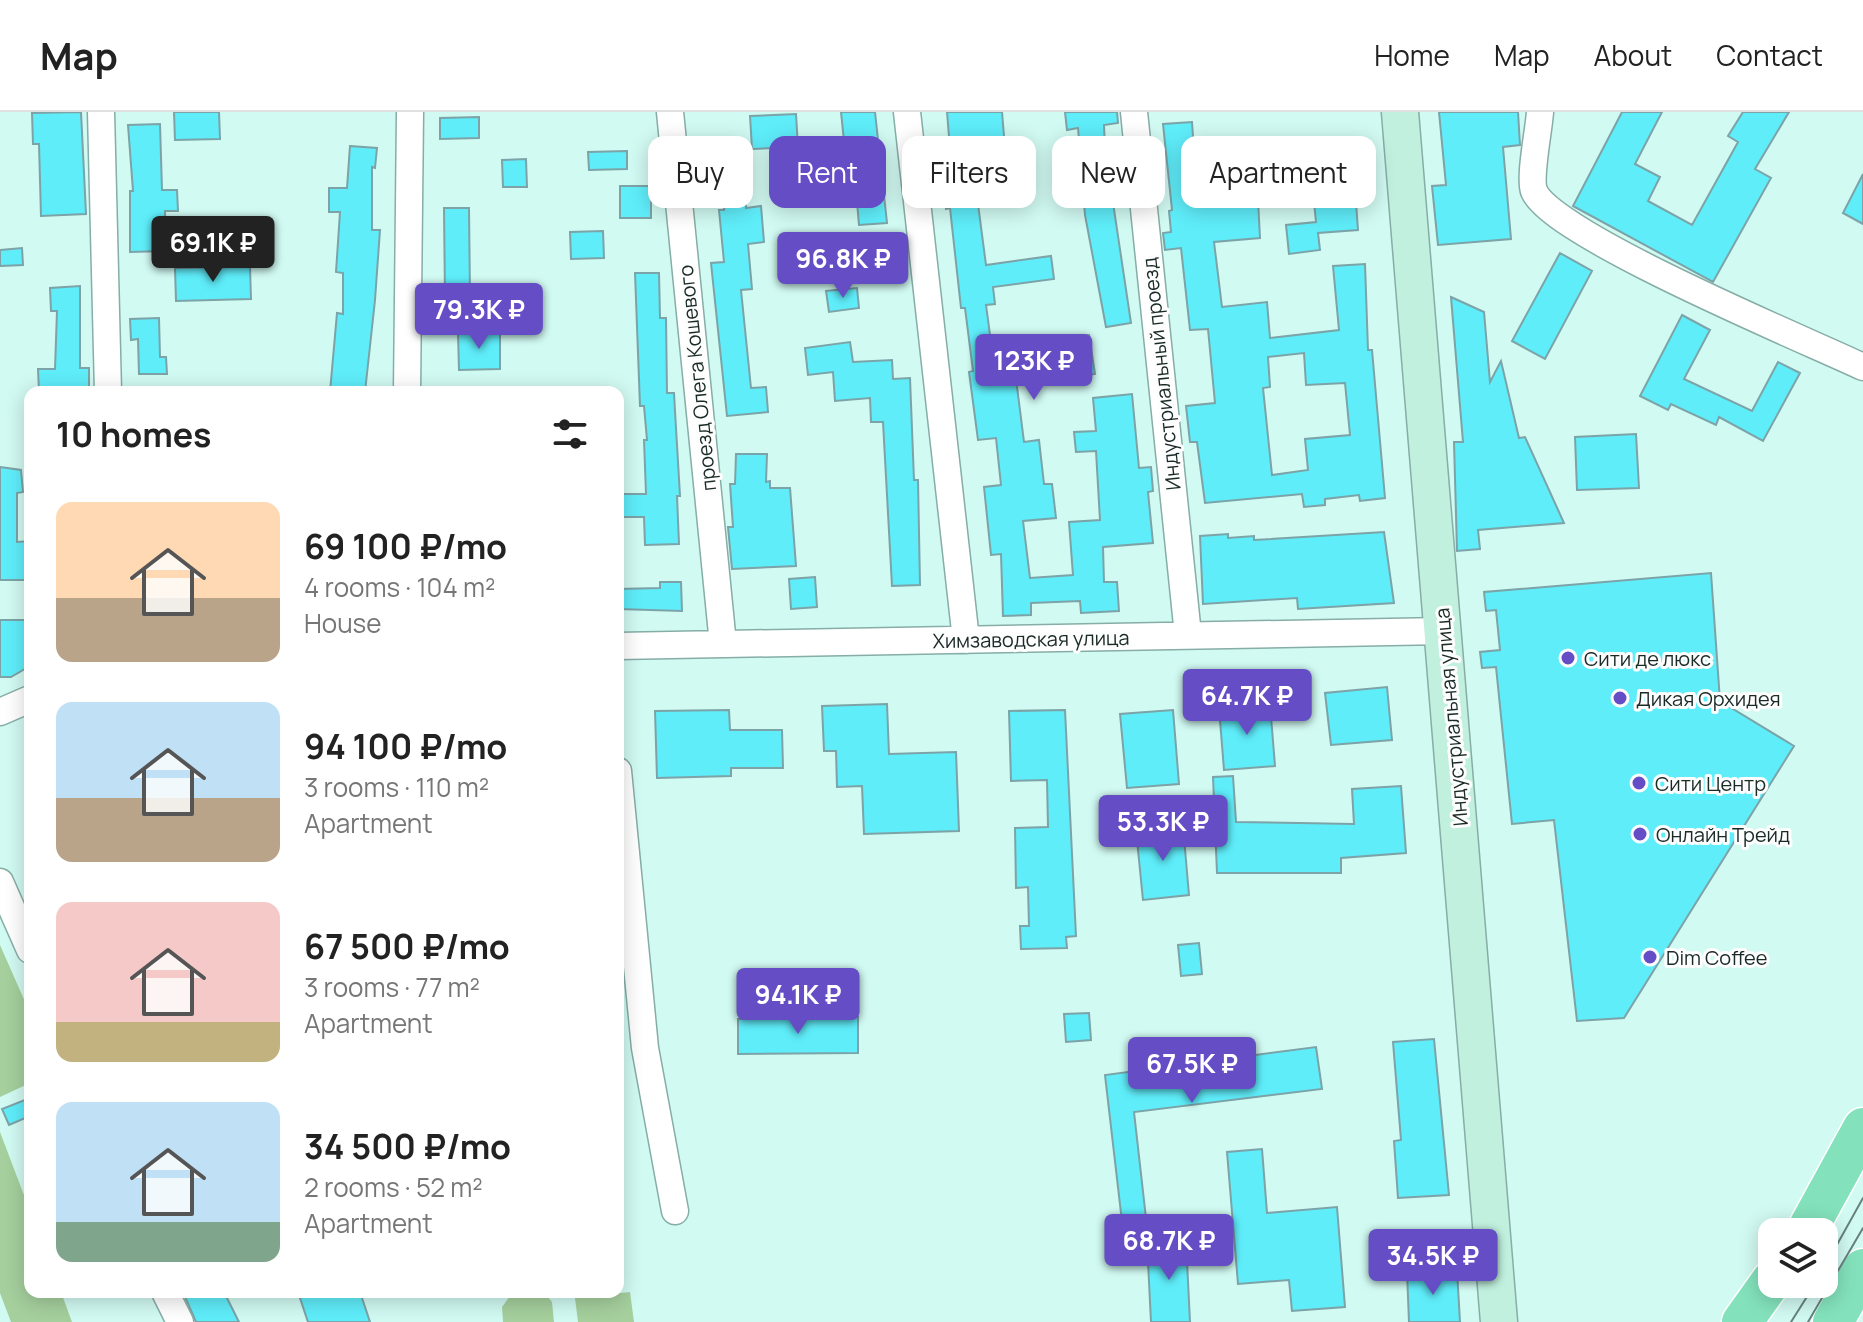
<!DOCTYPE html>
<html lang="en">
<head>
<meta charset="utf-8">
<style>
	:root { --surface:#fff; --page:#f6f6f6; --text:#222; --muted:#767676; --line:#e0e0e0; --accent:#654dc6 }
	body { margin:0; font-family:Manrope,sans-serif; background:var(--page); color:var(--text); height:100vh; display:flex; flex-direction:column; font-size:30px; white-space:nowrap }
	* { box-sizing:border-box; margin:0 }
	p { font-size:26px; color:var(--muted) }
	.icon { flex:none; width:44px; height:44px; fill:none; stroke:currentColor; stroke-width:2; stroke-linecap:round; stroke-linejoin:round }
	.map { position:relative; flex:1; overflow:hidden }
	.drawer { position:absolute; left:24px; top:274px; width:600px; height:912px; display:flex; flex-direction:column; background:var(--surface); border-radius:16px; box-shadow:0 4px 20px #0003 }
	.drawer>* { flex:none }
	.top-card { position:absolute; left:648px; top:24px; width:760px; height:72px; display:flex; gap:16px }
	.buttons { position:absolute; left:1758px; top:1106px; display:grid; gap:16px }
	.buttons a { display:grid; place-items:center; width:80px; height:80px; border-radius:16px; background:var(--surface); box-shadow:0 4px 20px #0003; font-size:40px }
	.price { position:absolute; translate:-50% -68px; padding:0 18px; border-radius:8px; background:var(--accent); color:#fff; font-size:26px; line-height:52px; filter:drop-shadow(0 2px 4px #0008) }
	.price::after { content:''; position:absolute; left:50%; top:48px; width:24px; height:18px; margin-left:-12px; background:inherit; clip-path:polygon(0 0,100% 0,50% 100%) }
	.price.current { background:#222; color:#fff }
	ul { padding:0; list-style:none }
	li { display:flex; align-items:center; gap:24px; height:200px; padding:0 32px }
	li span { display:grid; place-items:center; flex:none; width:224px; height:160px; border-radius:16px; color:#555 }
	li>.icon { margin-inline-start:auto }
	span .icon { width:96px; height:96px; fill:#fffc; stroke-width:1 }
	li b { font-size:34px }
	h2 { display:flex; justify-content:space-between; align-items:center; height:96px; padding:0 32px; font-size:34px }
	.chip { padding:0 28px; border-radius:16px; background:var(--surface); box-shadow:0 4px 20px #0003; font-size:28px; line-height:72px }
	.chip.current { background:var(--accent); color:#fff }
	header { display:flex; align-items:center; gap:48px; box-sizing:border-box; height:112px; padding:0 40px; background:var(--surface); border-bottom:2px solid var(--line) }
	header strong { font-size:38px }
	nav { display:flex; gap:44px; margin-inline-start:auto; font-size:28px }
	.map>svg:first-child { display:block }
	.green { fill:#a5cf9d }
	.building { fill:#5fedfa; stroke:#7ca3a7; stroke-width:2; fill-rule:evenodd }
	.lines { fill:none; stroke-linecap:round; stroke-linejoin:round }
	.minor-casing { stroke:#86ada6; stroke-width:29 }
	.secondary-casing { stroke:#86ada6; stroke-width:39 }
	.primary-casing { stroke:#fff; stroke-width:43 }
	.minor { stroke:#fff; stroke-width:26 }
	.secondary { stroke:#c1f0de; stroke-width:36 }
	.primary { stroke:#83e2bc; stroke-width:40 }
	.tram { stroke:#67827d; stroke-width:2 }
	.poi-dot { fill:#654dc6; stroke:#fdfdfd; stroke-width:3 }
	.labels { text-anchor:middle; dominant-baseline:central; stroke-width:6; stroke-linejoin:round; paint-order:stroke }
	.street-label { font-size:20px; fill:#1a2a27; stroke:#fdfdfd }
	.poi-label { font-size:20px; fill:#1a2a27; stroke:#fdfdfd; text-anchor:start }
</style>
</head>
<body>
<header>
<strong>Map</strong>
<nav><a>Home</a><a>Map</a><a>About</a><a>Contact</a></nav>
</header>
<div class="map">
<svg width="1863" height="1210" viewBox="0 0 1863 1210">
	<rect width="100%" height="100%" fill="#d1faf2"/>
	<path class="green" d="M 0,833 L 30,901 L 30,971 L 0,985 Z
		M 0,1020 L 30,1099 L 30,1180 L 61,1180 L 72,1210 L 11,1210 L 0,1181 Z
		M 513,1180 L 544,1180 L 552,1190 L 554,1210 L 503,1210 L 502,1195 Z
		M 630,1180 L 634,1210 L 578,1210 L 575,1186 Z"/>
	<path class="building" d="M 81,0 L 86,102 L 41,104 L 39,32 L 33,32 L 32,1 Z
		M 174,0 L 219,0 L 220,27 L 175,28 Z
		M 841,0 L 875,0 L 887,111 L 859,113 L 855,67 L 848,68 Z
		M 947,0 L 1002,0 L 1005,36 L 991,38 L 999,89 L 978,92 L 986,153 L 1051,144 L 1054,167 L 993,175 L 995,192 L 986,193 L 992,238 L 1066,231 L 1065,226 L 1089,223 L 1095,262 L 1070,266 L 1069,253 L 1015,259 L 1024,330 L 1039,328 L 1044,372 L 1052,372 L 1056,406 L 1023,409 L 1030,466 L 1073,463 L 1069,410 L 1100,408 L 1096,339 L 1076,340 L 1074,320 L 1096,319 L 1093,286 L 1132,282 L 1139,356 L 1151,355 L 1153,379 L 1148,380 L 1153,431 L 1103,435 L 1104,470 L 1117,470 L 1119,499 L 1081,501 L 1080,489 L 1031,491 L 1031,503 L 1003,504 L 1001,442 L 991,443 L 984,375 L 1001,373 L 996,326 L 978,328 L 969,260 L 973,259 L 965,196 L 961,196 L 950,96 L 946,97 L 940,58 L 932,59 L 930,40 L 950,37 Z
		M 1065,0 L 1117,0 L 1118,11 L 1104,13 L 1106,59 L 1113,58 L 1116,84 L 1112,84 L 1131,211 L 1106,215 L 1085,103 L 1078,16 L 1067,18 Z
		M 1439,0 L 1518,0 L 1520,33 L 1503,35 L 1511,127 L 1438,133 L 1432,74 L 1446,73 Z
		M 1622,0 L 1662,0 L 1635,52 L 1660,65 L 1648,89 L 1692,113 L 1738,30 L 1728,24 L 1743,0 L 1789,0 L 1755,57 L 1771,66 L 1713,170 L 1573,94 Z
		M 796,2 L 798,35 L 752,37 L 750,4 Z
		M 479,5 L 479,26 L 440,27 L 440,6 Z
		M 1192,10 L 1195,53 L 1199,52 L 1201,71 L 1257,69 L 1260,126 L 1214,130 L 1222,195 L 1267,190 L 1270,226 L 1339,218 L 1333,154 L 1365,152 L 1368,238 L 1372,238 L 1385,386 L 1360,389 L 1359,383 L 1325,387 L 1325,393 L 1304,395 L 1302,382 L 1205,391 L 1197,330 L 1190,330 L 1186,294 L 1215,291 L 1208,217 L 1190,218 L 1181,136 L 1165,138 L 1163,121 L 1171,120 L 1169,99 L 1172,98 L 1163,12 ZM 1304,241 L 1306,273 L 1345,271 L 1350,323 L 1305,327 L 1308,358 L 1272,363 L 1263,276 L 1270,275 L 1268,245 Z
		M 160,12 L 162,78 L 177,78 L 178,99 L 165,99 L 166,139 L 130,140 L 130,79 L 133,79 L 128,13 Z
		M 747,32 L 746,96 L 761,94 L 764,130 L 748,132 L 752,177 L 741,178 L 751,276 L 766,275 L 768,300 L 727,304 L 711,151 L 724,150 L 719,98 L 724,98 L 725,63 L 697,64 L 696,34 Z
		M 350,34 L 377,36 L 375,56 L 372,55 L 372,118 L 380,118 L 375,188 L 365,280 L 330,280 L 337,201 L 343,202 L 343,161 L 336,160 L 340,100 L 329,100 L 329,76 L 347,76 Z
		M 627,39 L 627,57 L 589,58 L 588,40 Z
		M 526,47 L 527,75 L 503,75 L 502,48 Z
		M 1863,62 L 1863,112 L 1843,101 Z
		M 620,74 L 651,74 L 651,106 L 620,106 Z
		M 1355,76 L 1358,118 L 1318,121 L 1320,138 L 1289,142 L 1286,113 L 1316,110 L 1313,80 Z
		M 444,96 L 469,96 L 470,185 L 445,186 Z
		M 603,119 L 604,146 L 571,147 L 570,120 Z
		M 22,136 L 23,153 L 0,154 L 0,138 Z
		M 1560,141 L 1592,159 L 1545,247 L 1512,229 Z
		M 250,155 L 251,187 L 176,189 L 175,156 Z
		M 635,161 L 659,161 L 660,206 L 666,206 L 667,281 L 674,281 L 675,299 L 680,384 L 677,384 L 679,432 L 645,433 L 644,405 L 618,405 L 618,382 L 646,382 L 644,328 L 647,328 L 644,294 L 640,294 Z
		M 80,174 L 80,256 L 89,256 L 89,280 L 39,280 L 38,257 L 55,257 L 57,199 L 51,199 L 50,176 Z
		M 857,176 L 859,196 L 829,200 L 826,179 Z
		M 1451,185 L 1484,200 L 1490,270 L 1501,249 L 1519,326 L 1525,325 L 1564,411 L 1478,418 L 1480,437 L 1457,439 L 1454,330 L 1463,330 Z
		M 1682,203 L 1710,218 L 1684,267 L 1752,299 L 1778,250 L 1800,261 L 1763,329 L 1719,305 L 1716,313 L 1671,292 L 1668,298 L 1640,284 Z
		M 159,206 L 160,245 L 166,245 L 167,262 L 139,262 L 138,227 L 131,228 L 130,207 Z
		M 500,220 L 500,257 L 459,258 L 458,221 Z
		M 850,230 L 853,250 L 892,248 L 893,267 L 910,266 L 914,368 L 918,368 L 920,473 L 892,474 L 883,310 L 871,310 L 870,286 L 835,289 L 833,260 L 808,263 L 805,236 Z
		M 1636,322 L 1639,376 L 1577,378 L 1575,325 Z
		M 736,342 L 767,342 L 766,370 L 770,369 L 770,376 L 790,376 L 796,454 L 732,457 L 728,415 L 733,415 L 730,372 L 735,372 Z
		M 0,355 L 21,358 L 23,380 L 17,381 L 17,430 L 30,429 L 30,468 L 0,468 Z
		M 1384,420 L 1394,491 L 1298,497 L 1297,486 L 1203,492 L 1200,424 L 1228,422 L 1228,426 L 1254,424 L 1254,428 Z
		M 1711,461 L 1720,589 L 1794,634 L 1624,906 L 1577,909 L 1554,708 L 1512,712 L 1496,555 L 1482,556 L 1480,540 L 1500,538 L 1496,498 L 1486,499 L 1484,480 Z
		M 815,465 L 817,495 L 791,497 L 789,467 Z
		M 660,470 L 681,470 L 682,499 L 618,497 L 618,477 L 660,476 Z
		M 0,508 L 30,508 L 30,554 L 11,565 L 0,565 Z
		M 1387,575 L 1392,628 L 1331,633 L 1325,581 Z
		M 887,592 L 889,642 L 956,640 L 959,719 L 864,722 L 862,674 L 837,675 L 836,639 L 824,639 L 822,594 Z
		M 1270,592 L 1275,654 L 1224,658 L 1219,596 Z
		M 729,598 L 730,618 L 782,618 L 783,656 L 731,656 L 731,664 L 657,666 L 655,599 Z
		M 1065,598 L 1076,824 L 1066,825 L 1067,836 L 1021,837 L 1020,814 L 1029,814 L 1028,775 L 1016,776 L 1015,716 L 1048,715 L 1047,668 L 1011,669 L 1009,599 Z
		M 1173,598 L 1179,672 L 1127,676 L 1120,602 Z
		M 1233,664 L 1236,710 L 1354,712 L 1352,677 L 1401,674 L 1406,741 L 1341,746 L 1341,761 L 1217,761 L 1213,665 Z
		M 1183,714 L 1189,783 L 1143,788 L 1136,718 Z
		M 1199,831 L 1202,862 L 1181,864 L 1178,833 Z
		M 1089,901 L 1091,928 L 1066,930 L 1064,902 Z
		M 858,905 L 858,941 L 738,942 L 738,907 Z
		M 1434,927 L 1449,1083 L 1398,1086 L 1394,1029 L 1401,1028 L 1393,930 Z
		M 1316,935 L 1322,977 L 1134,1000 L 1148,1124 L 1124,1127 L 1105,963 Z
		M 30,986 L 30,1004 L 9,1013 L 2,997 Z
		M 1262,1037 L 1267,1101 L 1337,1095 L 1345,1195 L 1292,1199 L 1289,1168 L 1238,1172 L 1227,1040 Z
		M 1186,1129 L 1190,1210 L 1151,1210 L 1147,1130 Z
		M 1457,1158 L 1460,1210 L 1409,1210 L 1407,1160 Z
		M 183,1180 L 224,1180 L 239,1210 L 196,1210 Z
		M 298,1180 L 360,1180 L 370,1210 L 308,1210 Z"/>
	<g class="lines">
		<defs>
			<path id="minor" d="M 101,0 L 108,280
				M 670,0 L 723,532
				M 907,0 L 966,528
				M 1134,0 L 1188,523
				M 1540,0 C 1539,17 1529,65 1534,79 C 1552,123 1808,229 1863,255
				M 407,280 L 410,0
				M 618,534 L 1444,519
				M 0,600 L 30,587
				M 618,659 L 645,936 L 675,1099
				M 0,770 L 30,838
				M 165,1180 L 180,1210"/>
			<path id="secondary" d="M 1400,0 L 1499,1210"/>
			<path id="primary" d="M 1806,1120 L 1863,1016
				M 1742,1210 L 1772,1168
				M 1833,1210 L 1863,1157"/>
		</defs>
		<use href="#minor" class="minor-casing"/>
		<use href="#secondary" class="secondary-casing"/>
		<use href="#primary" class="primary-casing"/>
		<use href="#minor" class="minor"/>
		<use href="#secondary" class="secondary"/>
		<use href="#primary" class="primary"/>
		<path class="tram" d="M 1824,1156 L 1863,1086
			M 1791,1210 L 1815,1172
			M 1808,1210 L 1863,1116"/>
	</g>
	<g class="poi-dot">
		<circle cx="1568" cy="546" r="8"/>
		<circle cx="1620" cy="586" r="8"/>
		<circle cx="1639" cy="671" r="8"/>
		<circle cx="1640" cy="722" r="8"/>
		<circle cx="1650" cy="845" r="8"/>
	</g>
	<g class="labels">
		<g class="street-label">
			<text transform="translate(1161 262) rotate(-96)">Индустриальный проезд</text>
			<text transform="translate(697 266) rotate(-96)">проезд Олега Кошевого</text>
			<text transform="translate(1031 527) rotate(-1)">Химзаводская улица</text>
			<text transform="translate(1451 605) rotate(-95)">Индустриальная улица</text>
		</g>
		<g class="poi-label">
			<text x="1584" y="546">Сити де люкс</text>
			<text x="1636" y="586">Дикая Орхидея</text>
			<text x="1655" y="671">Сити Центр</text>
			<text x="1656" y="722">Онлайн Трейд</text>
			<text x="1666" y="845">Dim Coffee</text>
		</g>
	</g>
</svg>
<div class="buttons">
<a><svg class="icon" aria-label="layers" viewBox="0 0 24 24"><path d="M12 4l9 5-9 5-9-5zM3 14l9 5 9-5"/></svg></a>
</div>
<b class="price current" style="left:213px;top:172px">69.1K ₽</b>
<b class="price" style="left:843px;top:188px">96.8K ₽</b>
<b class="price" style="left:479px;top:239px">79.3K ₽</b>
<b class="price" style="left:1034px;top:290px">123K ₽</b>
<b class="price" style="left:1247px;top:625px">64.7K ₽</b>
<b class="price" style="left:1163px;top:751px">53.3K ₽</b>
<b class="price" style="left:798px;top:924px">94.1K ₽</b>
<b class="price" style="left:1192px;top:993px">67.5K ₽</b>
<b class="price" style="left:1169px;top:1170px">68.7K ₽</b>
<b class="price" style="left:1433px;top:1185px">34.5K ₽</b>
<div class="top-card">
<a class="chip">Buy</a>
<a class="chip current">Rent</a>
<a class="chip">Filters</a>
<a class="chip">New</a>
<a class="chip">Apartment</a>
</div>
<section class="drawer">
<h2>10 homes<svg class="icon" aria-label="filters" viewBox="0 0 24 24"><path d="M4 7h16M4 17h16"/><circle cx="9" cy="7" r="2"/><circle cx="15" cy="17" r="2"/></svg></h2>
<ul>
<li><span style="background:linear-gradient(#ffd9b3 60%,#b9a48a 0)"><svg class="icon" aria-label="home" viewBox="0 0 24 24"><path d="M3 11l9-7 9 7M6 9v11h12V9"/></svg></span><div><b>69 100 ₽/mo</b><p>4 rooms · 104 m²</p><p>House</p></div></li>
<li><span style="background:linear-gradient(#bfe0f5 60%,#b9a48a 0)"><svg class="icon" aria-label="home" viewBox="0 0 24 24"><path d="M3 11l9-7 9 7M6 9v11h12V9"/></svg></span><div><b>94 100 ₽/mo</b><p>3 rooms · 110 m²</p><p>Apartment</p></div></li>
<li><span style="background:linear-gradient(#f6c9c9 75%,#c2b280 0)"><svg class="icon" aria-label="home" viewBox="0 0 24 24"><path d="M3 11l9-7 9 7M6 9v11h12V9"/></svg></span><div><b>67 500 ₽/mo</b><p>3 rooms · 77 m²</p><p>Apartment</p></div></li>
<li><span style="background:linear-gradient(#bfe0f5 75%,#7fa58c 0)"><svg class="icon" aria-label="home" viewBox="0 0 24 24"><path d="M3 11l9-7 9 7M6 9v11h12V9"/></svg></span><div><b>34 500 ₽/mo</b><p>2 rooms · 52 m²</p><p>Apartment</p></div></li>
</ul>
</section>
</div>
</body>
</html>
